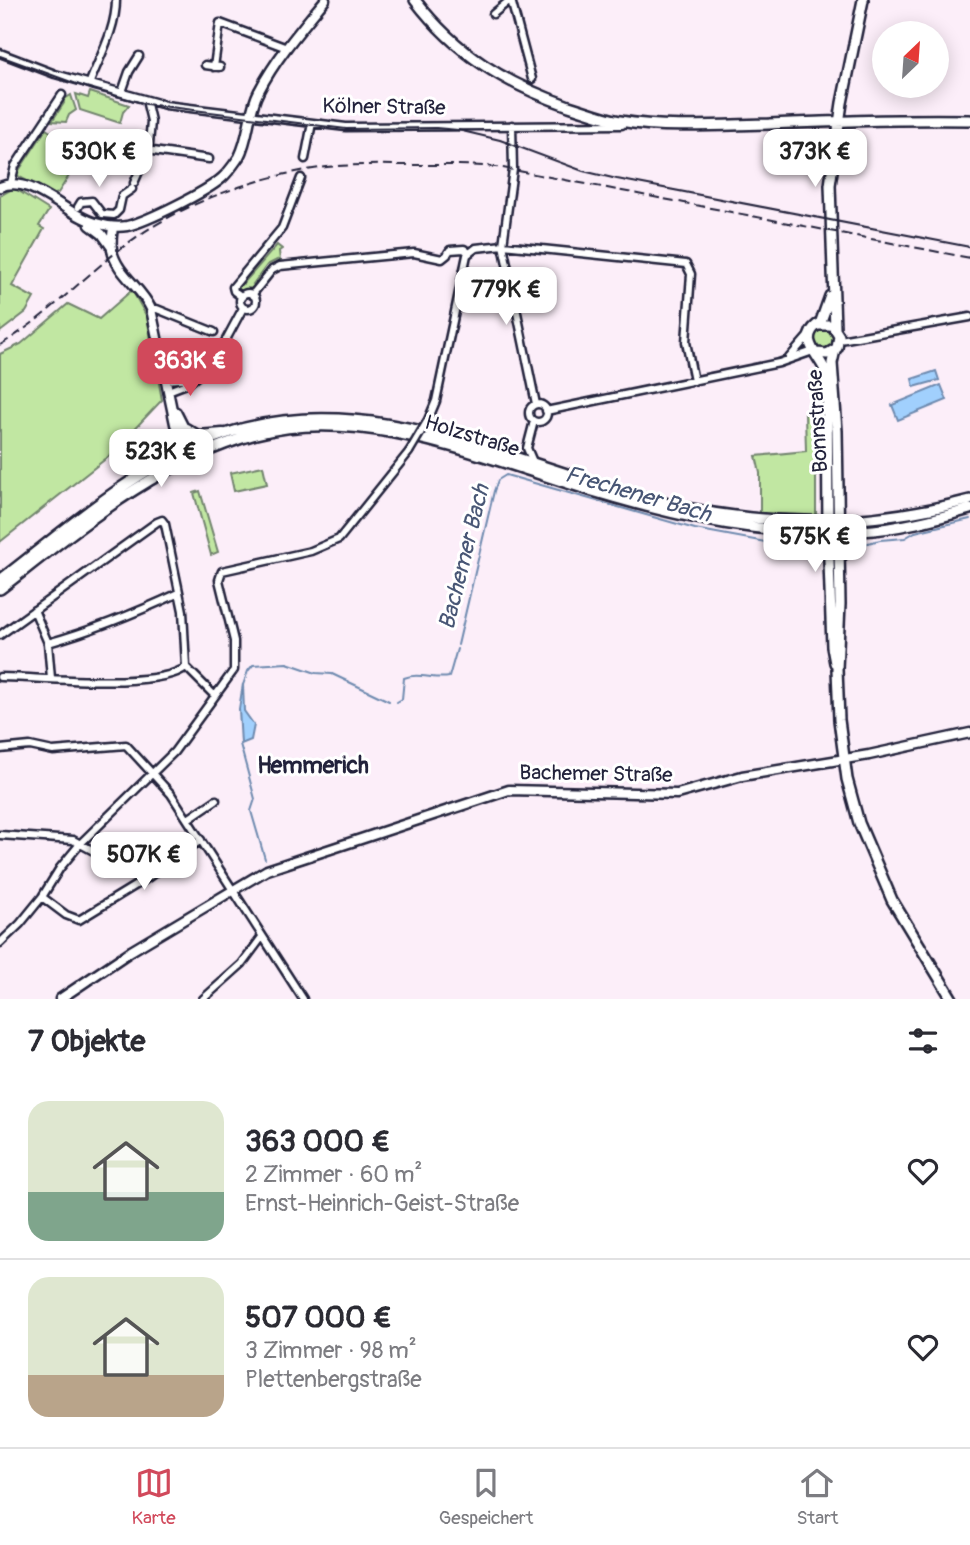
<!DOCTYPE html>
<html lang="de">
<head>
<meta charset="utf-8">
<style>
	:root { --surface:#fff; --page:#f2f2f3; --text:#2b2b33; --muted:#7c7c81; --line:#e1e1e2; --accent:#d1495b }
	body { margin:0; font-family:Pangolin,sans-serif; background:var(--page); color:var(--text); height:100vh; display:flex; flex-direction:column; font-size:26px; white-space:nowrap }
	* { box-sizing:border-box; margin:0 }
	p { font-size:23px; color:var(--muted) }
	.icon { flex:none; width:38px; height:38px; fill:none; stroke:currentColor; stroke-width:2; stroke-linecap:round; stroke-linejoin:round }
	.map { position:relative; height:999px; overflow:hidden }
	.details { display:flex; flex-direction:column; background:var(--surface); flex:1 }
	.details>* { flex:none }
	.needle { width:46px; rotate:25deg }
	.buttons { position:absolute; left:872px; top:21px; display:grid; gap:14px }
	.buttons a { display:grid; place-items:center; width:77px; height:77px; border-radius:50%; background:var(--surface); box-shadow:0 4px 18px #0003; font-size:35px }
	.price { position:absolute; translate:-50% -60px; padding:0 16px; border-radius:14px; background:#fff; color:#222; font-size:23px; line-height:46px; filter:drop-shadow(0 2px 4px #0008) }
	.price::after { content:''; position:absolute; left:50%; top:42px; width:21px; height:16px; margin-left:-10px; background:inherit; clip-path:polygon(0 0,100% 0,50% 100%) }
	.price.current { background:var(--accent); color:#fff }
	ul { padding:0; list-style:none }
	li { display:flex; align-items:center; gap:21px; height:175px; padding:0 28px }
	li+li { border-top:2px solid var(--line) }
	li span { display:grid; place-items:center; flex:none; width:196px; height:140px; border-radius:21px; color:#555 }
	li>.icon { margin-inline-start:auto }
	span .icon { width:84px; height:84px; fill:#fffc; stroke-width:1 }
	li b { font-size:30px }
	h2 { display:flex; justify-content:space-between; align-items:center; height:84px; padding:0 28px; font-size:30px }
	.dock { display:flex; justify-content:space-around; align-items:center; height:98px; border-top:2px solid var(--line); background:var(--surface); font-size:19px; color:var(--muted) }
	.dock a { display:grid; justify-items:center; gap:4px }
	.dock .current { color:var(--accent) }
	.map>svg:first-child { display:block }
	.green { fill:#c1e7a2; stroke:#72846e; stroke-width:2 }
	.water { fill:#a1d0fd; stroke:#6e8aaf; stroke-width:2 }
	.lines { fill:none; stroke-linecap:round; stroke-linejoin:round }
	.stream { stroke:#6e8aaf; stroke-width:2 }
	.minor-casing { stroke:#22223b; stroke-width:11 }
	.tertiary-casing { stroke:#22223b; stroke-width:13 }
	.secondary-casing { stroke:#22223b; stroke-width:14 }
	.minor { stroke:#fff; stroke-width:6 }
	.tertiary { stroke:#fff; stroke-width:8 }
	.secondary { stroke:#fff; stroke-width:9 }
	.tram { stroke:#22223b; stroke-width:2 }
	.rail { stroke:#22223b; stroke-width:2; stroke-dasharray:10 5; stroke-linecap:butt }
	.minor-bridge-casing { stroke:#22223b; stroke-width:11; stroke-linecap:butt }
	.minor-bridge { stroke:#fff; stroke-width:6 }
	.labels { text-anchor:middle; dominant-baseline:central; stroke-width:6; stroke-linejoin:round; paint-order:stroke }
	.street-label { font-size:21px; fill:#22223b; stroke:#fff }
	.water-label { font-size:23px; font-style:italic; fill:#485675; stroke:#fff }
	.neighbourhood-label { font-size:23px; font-weight:bold; fill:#22223b; stroke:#fff }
</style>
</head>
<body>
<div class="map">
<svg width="970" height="999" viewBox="0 0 970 999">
	<rect width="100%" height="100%" fill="#fceef9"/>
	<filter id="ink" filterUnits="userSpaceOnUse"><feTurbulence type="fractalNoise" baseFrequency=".0143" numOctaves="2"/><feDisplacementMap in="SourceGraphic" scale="14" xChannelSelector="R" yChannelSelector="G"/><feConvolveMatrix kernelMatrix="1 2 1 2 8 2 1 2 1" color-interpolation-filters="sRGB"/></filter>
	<g filter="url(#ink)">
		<path class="green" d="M 90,92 L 129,105 L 123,112 L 120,123 L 80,110 L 76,94 L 88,98 Z
			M 71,95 L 76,110 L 69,115 L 66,122 L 52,121 L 64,103 L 63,100 Z
			M 46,129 L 83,154 L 58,193 L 53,195 L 16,175 Z
			M 14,188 L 49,210 L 39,226 L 44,229 L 12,286 L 34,298 L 26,312 L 0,332 L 0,196 Z
			M 277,245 L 282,249 L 279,251 L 280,261 L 283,262 L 278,263 L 277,260 L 267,265 L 253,284 L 256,286 C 252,291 242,292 237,290 L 239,283 L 242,285 Z
			M 132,290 L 147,317 L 162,400 L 108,457 L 0,542 L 0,354 L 21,344 L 68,304 L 99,319 Z
			M 819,328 L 831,329 C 836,338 836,342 829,350 L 818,350 L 812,337 Z
			M 813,406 L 820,406 L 821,430 L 816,457 L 816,520 L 760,516 L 760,473 L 756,456 L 806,451 L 805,414 Z
			M 263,466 L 267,484 L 234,491 L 230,473 Z
			M 200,491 L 218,552 L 211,555 L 194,493 Z"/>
		<path class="water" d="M 936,371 L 939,380 L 914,387 L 912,379 Z
			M 941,385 L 947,400 L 898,420 L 892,405 Z
			M 243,684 L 244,711 L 254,725 L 251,740 L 241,744 L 239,709 Z"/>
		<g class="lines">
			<path class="stream" d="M 852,547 L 880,540 L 905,538 L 915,532 L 970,519
				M 458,645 L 494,491 L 498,480 L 506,475 L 695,529 L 808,550
				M 243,685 L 248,671 L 253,665 L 287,663 L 316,673 L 332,674 L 389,701
				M 397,702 L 402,699 L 404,678 C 418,672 434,680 449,677 L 457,649
				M 240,744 L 255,799 L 251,811 L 265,859"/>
			<defs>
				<path id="minor" d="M 511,0 L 532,79
					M 493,14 L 510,0
					M 0,53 L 55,74 L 165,105 L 346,127 L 622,125
					M 205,65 L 220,67
					M 214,67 L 220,23 L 287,48
					M 90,82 C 100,56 116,29 116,0
					M 122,92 L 129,72 L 139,56
					M 146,100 L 151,121 L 149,145
					M 512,125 L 513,169 L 503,245 L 536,404
					M 153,151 L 209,159
					M 305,159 L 312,123
					M 106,161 L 145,149
					M 11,183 L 15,166 L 62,95
					M 134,183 L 147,153
					M 78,207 L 81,202 L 92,201 L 102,214 L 114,215 L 119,210 L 122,196 L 132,189
					M 448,253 L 450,250 L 464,249 L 468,252
					M240 301a8 8 0 1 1 16 0a8 8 0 1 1-16 0Z
					M 252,295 L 272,270 L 280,266 L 414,253 L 442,259 L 447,255
					M 242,297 L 234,291 L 233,287 L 282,228 L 301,178
					M 151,309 L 157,309 L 214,332
					M 840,340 L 970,317
					M 789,358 L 809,335
					M 165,380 L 194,378
					M 168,391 L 189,383 L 214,362 L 243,308
					M529 413a9 9 0 1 1 18 0a9 9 0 1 1-18 0Z
					M 546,411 L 779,363 L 813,351
					M 428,420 L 436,401 L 467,255 L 476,248 L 503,245 L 686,264 L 691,274 L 686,342 L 694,381
					M 533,462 L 527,448 L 534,421
					M 34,610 L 48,643 L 51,678
					M 0,635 L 157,522 L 162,520 L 165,524 L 183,611 L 186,667 L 215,696
					M 48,643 C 94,630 136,613 179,593
					M 0,677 C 39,677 158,690 186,667
					M 0,749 L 30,746 L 53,751 L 126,745 L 171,794 L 303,999
					M 188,819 L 216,800
					M 0,835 L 73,840 L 146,879 L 201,840
					M 42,897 L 66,915 L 79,920 L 146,879
					M 0,943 L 20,924 L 42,897 L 60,868 L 80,844 L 174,752 L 234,670 L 234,641 L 219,580 L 222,571 L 311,551 L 339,539 L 409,452
					M 203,999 L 242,964 L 262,937"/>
				<path id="tertiary" d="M 0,187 C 31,173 65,215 96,223 C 106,226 116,228 127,226 C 148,221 206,192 222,178 C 229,172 234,164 239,157 C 250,136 248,111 259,91 C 276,58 302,28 325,0
					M 90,225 L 102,234 L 112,248
					M 113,227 C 112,234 111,243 112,250 C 116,273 142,288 151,309 L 175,424 L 187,459
					M 176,412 L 195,450
					M 186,428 L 198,435 L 223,433
					M 60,999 L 131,951 L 267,870 L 509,790 L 677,794 L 742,776 L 869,755 L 970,733"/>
				<path id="secondary" d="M 415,0 C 456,54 506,84 569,106 C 586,111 603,118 620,121 C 667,129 721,125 769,124 C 836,121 903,119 970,120
					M 820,324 L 830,296
					M 835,328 L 830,185 L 842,103 L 863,0
					M 835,350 L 832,363 L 837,431 L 840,604 L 837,669 L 839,720 L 847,779 L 859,823 L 892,900 L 952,999
					M 817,353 L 827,354 L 837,348 L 839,336 L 832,325 L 817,325 C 797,341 822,357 827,375 L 828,533 L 832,647 L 835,663
					M 843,555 L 847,542 L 861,533
					M 0,580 C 71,526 139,463 225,434 C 369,385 519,466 656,501 C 763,528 864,528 970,500
					M 0,589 C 79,528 157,461 256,434 C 365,404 492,461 596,492 C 682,518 770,537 861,531 C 898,529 935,519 970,509"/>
			</defs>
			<use href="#minor" class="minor-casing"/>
			<use href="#tertiary" class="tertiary-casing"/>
			<use href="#secondary" class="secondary-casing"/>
			<use href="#minor" class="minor"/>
			<use href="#tertiary" class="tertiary"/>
			<use href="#secondary" class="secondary"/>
			<path class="tram" d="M 0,56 L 93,90 L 146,104 L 346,129 L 436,128 L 458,130 L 500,140 L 583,171 L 617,179 L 970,247"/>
			<path class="rail" d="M 0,345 C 51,315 90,269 138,236 C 193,199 262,175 327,167 C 357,164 387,165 417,165 C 446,165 474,164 503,168 L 970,258"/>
			<defs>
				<path id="minor-bridge" d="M 409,452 L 428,420"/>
			</defs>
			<use href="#minor-bridge" class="minor-bridge-casing"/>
			<use href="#minor-bridge" class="minor-bridge"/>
		</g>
	</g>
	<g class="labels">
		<g class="street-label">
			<text transform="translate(384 107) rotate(1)">Kölner Straße</text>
			<text transform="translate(818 421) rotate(-93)">Bonnstraße</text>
			<text transform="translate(472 436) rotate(17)">Holzstraße</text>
			<text transform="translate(596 774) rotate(1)">Bachemer Straße</text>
		</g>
		<g class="water-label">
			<text transform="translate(638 494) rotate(16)">Frechener Bach</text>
			<text transform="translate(464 557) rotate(-76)">Bachemer Bach</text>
		</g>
		<g class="neighbourhood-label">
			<text x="313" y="765">Hemmerich</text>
		</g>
	</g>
</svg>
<div class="buttons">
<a><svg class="needle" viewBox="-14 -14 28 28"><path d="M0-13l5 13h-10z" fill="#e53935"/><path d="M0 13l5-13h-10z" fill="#7c7c81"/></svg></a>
</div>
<b class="price" style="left:99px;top:189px">530K €</b>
<b class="price" style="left:815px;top:189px">373K €</b>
<b class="price" style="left:506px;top:327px">779K €</b>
<b class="price current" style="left:190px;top:398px">363K €</b>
<b class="price" style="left:161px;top:489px">523K €</b>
<b class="price" style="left:815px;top:574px">575K €</b>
<b class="price" style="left:144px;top:892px">507K €</b>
</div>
<section class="details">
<h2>7 Objekte<svg class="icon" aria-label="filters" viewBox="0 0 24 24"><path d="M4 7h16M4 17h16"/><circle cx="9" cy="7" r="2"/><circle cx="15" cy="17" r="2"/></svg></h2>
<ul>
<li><span style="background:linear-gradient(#dfe7d0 65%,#7fa58c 0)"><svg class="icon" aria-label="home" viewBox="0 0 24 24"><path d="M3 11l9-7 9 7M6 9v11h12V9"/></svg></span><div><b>363 000 €</b><p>2 Zimmer · 60 m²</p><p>Ernst-Heinrich-Geist-Straße</p></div><svg class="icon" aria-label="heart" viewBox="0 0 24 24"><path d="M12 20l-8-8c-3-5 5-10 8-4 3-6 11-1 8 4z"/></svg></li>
<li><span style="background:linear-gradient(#dfe7d0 70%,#b9a48a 0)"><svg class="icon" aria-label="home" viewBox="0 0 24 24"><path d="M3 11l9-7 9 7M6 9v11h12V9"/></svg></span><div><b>507 000 €</b><p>3 Zimmer · 98 m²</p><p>Plettenbergstraße</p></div><svg class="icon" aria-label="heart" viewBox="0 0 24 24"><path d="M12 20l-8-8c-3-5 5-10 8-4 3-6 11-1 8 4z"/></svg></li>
</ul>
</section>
<nav class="dock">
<a class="current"><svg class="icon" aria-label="map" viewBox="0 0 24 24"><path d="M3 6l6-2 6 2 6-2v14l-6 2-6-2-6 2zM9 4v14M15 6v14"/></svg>Karte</a>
<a><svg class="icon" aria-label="saved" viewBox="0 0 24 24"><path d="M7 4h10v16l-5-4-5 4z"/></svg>Gespeichert</a>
<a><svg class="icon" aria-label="home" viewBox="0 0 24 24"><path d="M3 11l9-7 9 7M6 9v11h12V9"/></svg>Start</a>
</nav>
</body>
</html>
